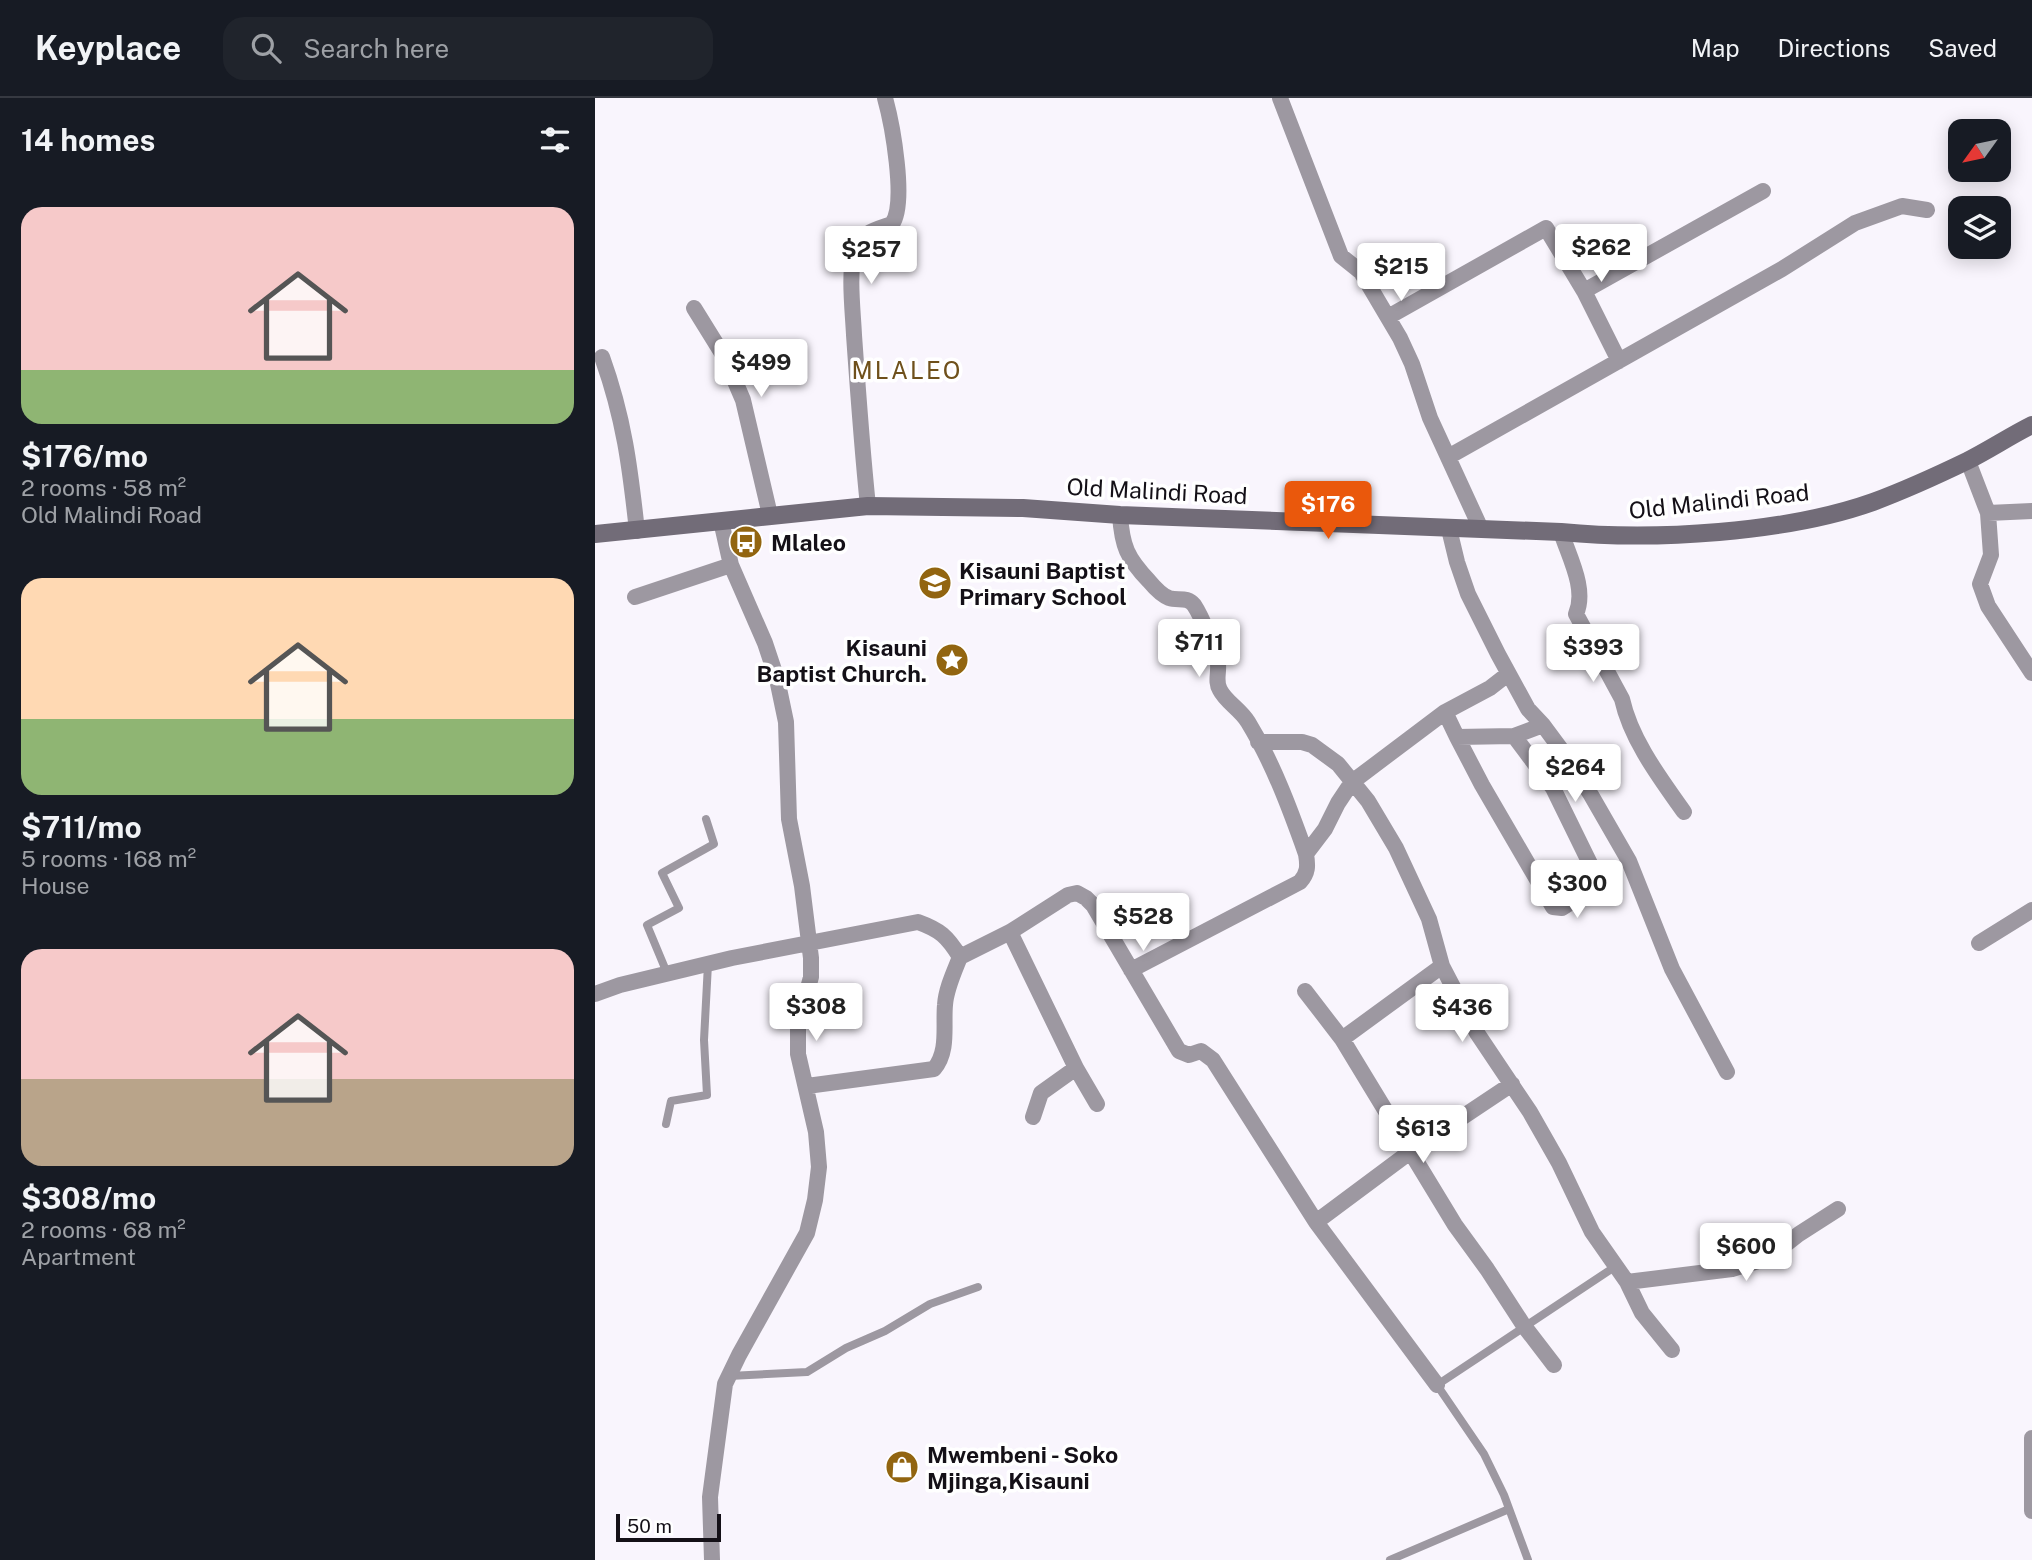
<!DOCTYPE html>
<html lang="en">
<head>
<meta charset="utf-8">
<style>
	:root { --surface:#171b24; --page:#20242c; --text:#f1f3f6; --muted:#9ea1a6; --line:#363941; --accent:#ea580c }
	body { margin:0; font-family:"Public Sans",sans-serif; background:var(--page); color:var(--text); height:100vh; display:flex; flex-direction:column; font-size:26px; white-space:nowrap }
	* { box-sizing:border-box; margin:0 }
	p { font-size:23px; color:var(--muted) }
	.icon { flex:none; width:38px; height:38px; fill:none; stroke:currentColor; stroke-width:2; stroke-linecap:round; stroke-linejoin:round }
	.map { position:relative; flex:1; overflow:hidden }
	.sheet { display:flex; flex-direction:column; background:var(--surface); width:595px }
	.sheet>* { flex:none }
	.needle { width:46px; rotate:237deg }
	.tools { position:absolute; left:1353px; top:21px; display:grid; gap:14px }
	.tools a { display:grid; place-items:center; width:63px; height:63px; border-radius:14px; background:var(--surface); box-shadow:0 4px 18px #0003; font-size:35px }
	.scale { position:absolute; left:21px; bottom:18px; width:105px; box-sizing:border-box; padding-left:7px; border:4px solid #141017; border-top:0; font-size:19px; line-height:24px; white-space:nowrap; color:#141017; -webkit-text-stroke:5px #fff; paint-order:stroke }
	.price { position:absolute; translate:-50% -60px; padding:0 16px; border-radius:7px; background:#fff; color:#222; font-size:23px; line-height:46px; filter:drop-shadow(0 2px 4px #0008) }
	.price::after { content:''; position:absolute; left:50%; top:42px; width:21px; height:16px; margin-left:-10px; background:inherit; clip-path:polygon(0 0,100% 0,50% 100%) }
	.price.selected { background:var(--accent); color:#fff }
	ul { padding:0; list-style:none }
	li { display:grid; align-content:center; gap:14px; height:371px; padding:0 21px }
	li span { display:grid; place-items:center; height:217px; border-radius:21px; color:#555 }
	li>.icon { margin-inline-start:auto }
	span .icon { width:126px; height:126px; fill:#fffc; stroke-width:1 }
	li b { font-size:30px }
	h2 { display:flex; justify-content:space-between; align-items:center; height:84px; padding:0 21px; font-size:30px }
	header { display:flex; align-items:center; gap:42px; box-sizing:border-box; height:98px; padding:0 35px; background:var(--surface); border-bottom:2px solid var(--line) }
	header strong { font-size:33px }
	nav { display:flex; gap:38px; margin-inline-start:auto; font-size:24px }
	.search { width:490px; height:63px; background:var(--page); display:flex; align-items:center; gap:18px; box-sizing:border-box; padding:0 24px; border-radius:21px; color:var(--muted); font-size:26px }
	main { display:flex; flex:1; min-height:0 }
	.map>svg:first-child { display:block }
	.lines { fill:none; stroke-linecap:round; stroke-linejoin:round }
	.service { stroke:#9d98a1; stroke-width:8 }
	.minor { stroke:#9d98a1; stroke-width:16 }
	.secondary { stroke:#726c78; stroke-width:18 }
	.labels { text-anchor:middle; dominant-baseline:central; stroke-width:7; stroke-linejoin:round; paint-order:stroke }
	.street-label { font-size:23px; fill:#141017; stroke:#fff }
	.poi-label { font-size:23px; font-weight:bold; fill:#141017; stroke:#fff; text-anchor:start }
	.neighbourhood-label { font-size:24px; letter-spacing:2px; fill:#6f501b; stroke:#fff }
</style>
</head>
<body>
<header>
<strong>Keyplace</strong>
<div class="search"><svg class="icon" aria-label="search" viewBox="0 0 24 24"><circle cx="10" cy="10" r="6"/><path d="M15 15l6 6"/></svg>Search here</div>
<nav><a>Map</a><a>Directions</a><a>Saved</a></nav>
</header>
<main>
<section class="sheet">
<h2>14 homes<svg class="icon" aria-label="filters" viewBox="0 0 24 24"><path d="M4 7h16M4 17h16"/><circle cx="9" cy="7" r="2"/><circle cx="15" cy="17" r="2"/></svg></h2>
<ul>
<li><span style="background:linear-gradient(#f6c9c9 75%,#8fb573 0)"><svg class="icon" aria-label="home" viewBox="0 0 24 24"><path d="M3 11l9-7 9 7M6 9v11h12V9"/></svg></span><div><b>$176/mo</b><p>2 rooms · 58 m²</p><p>Old Malindi Road</p></div></li>
<li><span style="background:linear-gradient(#ffd9b3 65%,#8fb573 0)"><svg class="icon" aria-label="home" viewBox="0 0 24 24"><path d="M3 11l9-7 9 7M6 9v11h12V9"/></svg></span><div><b>$711/mo</b><p>5 rooms · 168 m²</p><p>House</p></div></li>
<li><span style="background:linear-gradient(#f6c9c9 60%,#b9a48a 0)"><svg class="icon" aria-label="home" viewBox="0 0 24 24"><path d="M3 11l9-7 9 7M6 9v11h12V9"/></svg></span><div><b>$308/mo</b><p>2 rooms · 68 m²</p><p>Apartment</p></div></li>
</ul>
</section>
<div class="map">
<svg width="1437" height="1462" viewBox="0 0 1437 1462">
	<rect width="100%" height="100%" fill="#f9f5fd"/>
	<g class="lines">
		<path class="service" d="M 72,875 L 52,827 L 84,810 L 67,775 L 119,746 L 111,721
			M 71,1026 L 76,1003 L 112,997 L 109,942 L 113,866
			M 134,1278 L 212,1274 L 251,1250 L 290,1233 L 335,1206 L 383,1189
			M 795,1462 L 914,1411
			M 933,1462 L 909,1397 L 889,1356 L 842,1287 L 1021,1168"/>
		<path class="minor" d="M 685,0 L 746,158 L 766,174 L 805,240 L 817,266 L 835,320 L 886,431
			M 989,193 L 1168,93
			M 99,210 L 130,260 L 148,302 L 175,417
			M 793,219 L 951,130 L 989,193 L 1024,263
			M 7,259 C 29,320 35,369 42,433
			M 853,359 L 1187,171 L 1260,125 L 1307,108 L 1332,112
			M 1373,363 L 1393,415 L 1396,457 L 1385,486 L 1393,508 L 1437,575
			M 273,408 C 267,351 263,294 259,237 C 258,214 253,174 260,152 C 264,135 283,131 297,126 C 312,105 297,25 290,0
			M 1393,415 L 1437,413
			M 525,417 C 527,448 532,460 554,483 C 559,489 566,497 574,500 C 583,503 592,498 599,507 C 607,519 620,551 623,566 C 624,575 620,584 625,592 C 631,604 645,611 653,624 C 678,665 695,711 711,756
			M 854,431 L 862,464 L 873,496 L 903,556 L 933,611 L 948,627 L 968,654 L 996,697 L 1034,763 L 1077,871 L 1132,974
			M 966,434 C 974,459 992,491 981,516 L 1027,601 C 1036,642 1065,680 1089,714
			M 40,499 L 136,467
			M 850,614 L 862,639 L 919,638 L 948,627
			M 862,639 L 887,687 L 958,809 L 967,810 L 1005,786 L 958,690 L 919,638
			M 663,644 L 707,644 L 717,647 L 743,666 L 773,703 L 801,750 L 834,821 L 847,868 L 882,935 L 935,1014 L 964,1065 L 997,1134 L 1032,1184 L 1047,1215 L 1077,1252
			M 415,834 L 481,970 L 502,1006
			M 1384,845 L 1437,812
			M 536,872 L 705,784 C 713,775 713,768 711,756 L 730,731 L 743,705 L 757,684 L 850,614 L 895,590 L 913,576
			M 710,893 L 747,941 L 860,1127 L 892,1171 L 929,1228 L 959,1267
			M 0,896 L 25,887 L 137,860 L 323,824 C 345,832 352,838 365,859
			M 747,941 L 847,868
			M 212,988 L 339,971 C 354,953 348,928 350,907 C 351,891 359,874 365,859 L 415,834 L 473,797 L 482,795 L 491,800 L 498,807 L 584,953 L 594,957 L 606,953 L 618,962 L 721,1124 L 842,1287
			M 438,1019 L 446,995 L 481,970
			M 721,1124 L 815,1054 L 917,986
			M 1032,1184 L 1137,1171 L 1173,1160 L 1204,1136 L 1243,1111
			M 1437,1340 L 1437,1413
			M 117,1462 L 115,1399 L 130,1286 L 144,1257 L 212,1135 L 220,1102 L 224,1069 L 221,1034 L 203,956 L 203,927 L 216,879 L 216,860 L 207,788 L 194,721 L 191,624 L 182,581 L 170,545 L 136,467 L 126,423"/>
		<path class="secondary" d="M 0,436 L 273,408 L 428,410 L 525,417 L 966,434 C 1058,443 1191,435 1278,404 C 1310,392 1341,378 1372,363 C 1394,352 1415,338 1437,327"/>
	</g>
	<defs>
		<symbol id="bus-disc" viewBox="-11 -11 22 22"><circle r="9.5" fill="#926510" stroke="#fff"/><path d="M-5-6H5V4H4V6H2V4H-2V6H-4V4H-5ZM-3.5-4V0h7V-4ZM-3.5 1.2v1.5H-2V1.2ZM2 1.2v1.5H3.5V1.2Z" fill="#fff"/></symbol>
		<symbol id="school-disc" viewBox="-11 -11 22 22"><circle r="9.5" fill="#926510" stroke="#fff"/><path d="M0-5L7-2L0 1L-7-2ZM-4 1L0 2.5L4 1V4Q0 6-4 4Z" fill="#fff"/></symbol>
		<symbol id="sight-disc" viewBox="-11 -11 22 22"><circle r="9.5" fill="#926510" stroke="#fff"/><path d="M0-6L1.8-2.2L6-1.7L2.9 1.2L3.7 5.4L0 3.3L-3.7 5.4L-2.9 1.2L-6-1.7L-1.8-2.2Z" fill="#fff"/></symbol>
		<symbol id="shop-disc" viewBox="-11 -11 22 22"><circle r="9.5" fill="#926510" stroke="#fff"/><path d="M-5-2.5h2.3a2.7 3.5 0 0 1 5.4 0H5L5.5 6h-11ZM-1.5-2.5h3a1.5 2.3 0 0 0-3 0Z" fill="#fff"/></symbol>
	</defs>
	<g fill-rule="evenodd">
		<use href="#bus-disc" x="132" y="425" width="38" height="38"/>
		<use href="#school-disc" x="321" y="466" width="38" height="38"/>
		<use href="#sight-disc" x="338" y="543" width="38" height="38"/>
		<use href="#shop-disc" x="288" y="1350" width="38" height="38"/>
	</g>
	<g class="labels">
		<g class="street-label">
			<text transform="translate(562 393) rotate(3)">Old Malindi Road</text>
			<text transform="translate(1124 403) rotate(-6)">Old Malindi Road</text>
		</g>
		<g class="poi-label">
			<text x="176" y="444">Mlaleo</text>
			<text x="364" y="472">Kisauni Baptist<tspan x="364" dy="26">Primary School</tspan></text>
			<text x="332" y="549" text-anchor="end">Kisauni<tspan x="332" dy="26">Baptist Church.</tspan></text>
			<text x="332" y="1356">Mwembeni - Soko<tspan x="332" dy="26">Mjinga,Kisauni</tspan></text>
		</g>
		<g class="neighbourhood-label">
			<text x="312" y="272">MLALEO</text>
		</g>
	</g>
</svg>
<div class="tools">
<a><svg class="needle" viewBox="-14 -14 28 28"><path d="M0-13l5 13h-10z" fill="#e53935"/><path d="M0 13l5-13h-10z" fill="#9ea1a6"/></svg></a>
<a><svg class="icon" aria-label="layers" viewBox="0 0 24 24"><path d="M12 4l9 5-9 5-9-5zM3 14l9 5 9-5"/></svg></a>
</div>
<div class="scale">50 m</div>
<b class="price" style="left:1006px;top:186px">$262</b>
<b class="price" style="left:276px;top:188px">$257</b>
<b class="price" style="left:806px;top:205px">$215</b>
<b class="price" style="left:166px;top:301px">$499</b>
<b class="price selected" style="left:733px;top:443px">$176</b>
<b class="price" style="left:604px;top:581px">$711</b>
<b class="price" style="left:998px;top:586px">$393</b>
<b class="price" style="left:980px;top:706px">$264</b>
<b class="price" style="left:982px;top:822px">$300</b>
<b class="price" style="left:548px;top:855px">$528</b>
<b class="price" style="left:221px;top:945px">$308</b>
<b class="price" style="left:867px;top:946px">$436</b>
<b class="price" style="left:828px;top:1067px">$613</b>
<b class="price" style="left:1151px;top:1185px">$600</b>
</div>
</main>
</body>
</html>
